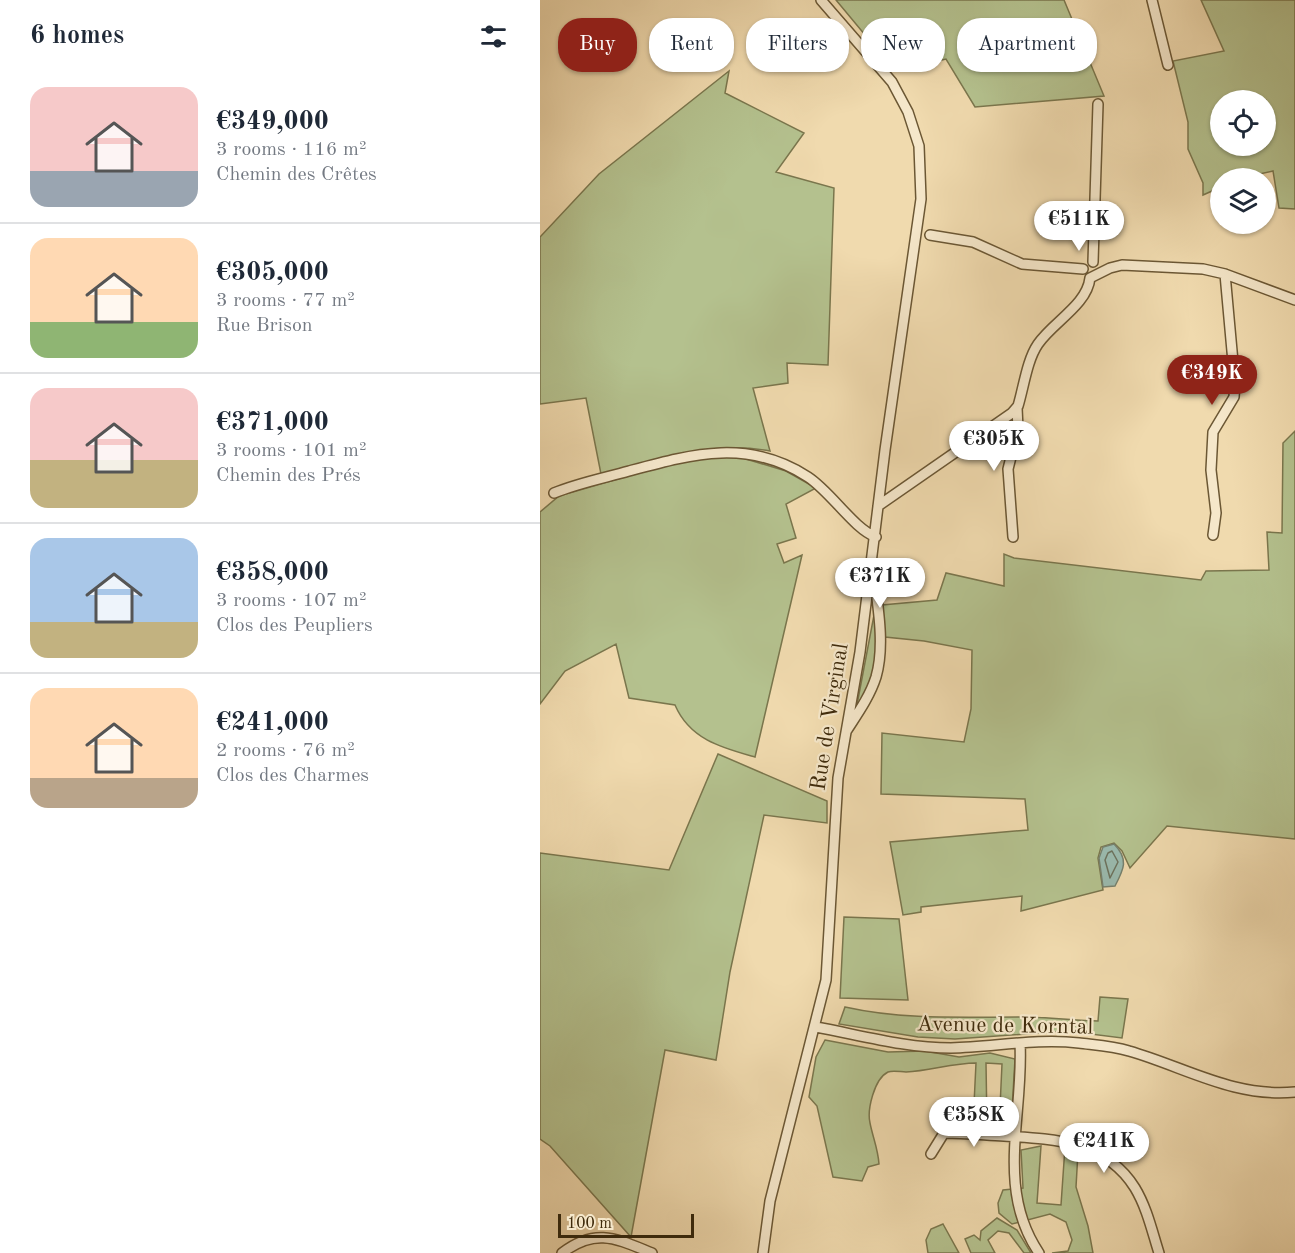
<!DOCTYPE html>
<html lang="en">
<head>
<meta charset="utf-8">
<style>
	:root { --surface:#fff; --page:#f2f2f3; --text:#1f2937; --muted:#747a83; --line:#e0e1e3; --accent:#8f2418 }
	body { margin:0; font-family:"Old Standard TT",serif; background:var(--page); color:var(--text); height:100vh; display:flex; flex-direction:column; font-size:22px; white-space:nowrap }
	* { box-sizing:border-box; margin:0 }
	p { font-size:20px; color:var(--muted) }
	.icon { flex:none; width:33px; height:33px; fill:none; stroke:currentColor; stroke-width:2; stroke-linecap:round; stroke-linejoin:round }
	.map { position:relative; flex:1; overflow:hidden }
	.details { display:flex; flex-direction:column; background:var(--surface); width:540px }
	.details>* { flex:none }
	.hud { position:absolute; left:18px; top:18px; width:570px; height:54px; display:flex; gap:12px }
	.buttons { position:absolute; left:670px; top:90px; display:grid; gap:12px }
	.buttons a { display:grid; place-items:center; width:66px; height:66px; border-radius:50%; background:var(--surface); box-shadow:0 2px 4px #0004; font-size:30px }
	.scale { position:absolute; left:18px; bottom:15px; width:136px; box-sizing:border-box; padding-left:6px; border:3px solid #3f2b0c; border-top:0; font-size:16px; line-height:21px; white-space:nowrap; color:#3f2b0c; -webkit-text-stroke:4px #f5e7ca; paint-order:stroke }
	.price { position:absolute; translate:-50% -51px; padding:0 14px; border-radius:21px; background:#fff; color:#222; font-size:20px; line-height:39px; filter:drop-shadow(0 2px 3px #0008) }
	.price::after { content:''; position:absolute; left:50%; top:36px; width:18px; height:14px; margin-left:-9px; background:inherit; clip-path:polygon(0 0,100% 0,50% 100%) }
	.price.selected { background:var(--accent); color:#fff }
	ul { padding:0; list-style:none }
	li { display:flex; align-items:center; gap:18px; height:150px; padding:0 30px }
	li+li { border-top:2px solid var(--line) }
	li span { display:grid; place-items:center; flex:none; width:168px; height:120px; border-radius:18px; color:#555 }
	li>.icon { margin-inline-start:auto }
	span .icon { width:72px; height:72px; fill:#fffc; stroke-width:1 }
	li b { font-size:26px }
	h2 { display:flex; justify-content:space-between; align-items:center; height:72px; padding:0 30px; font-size:26px }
	.tag { padding:0 21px; border-radius:24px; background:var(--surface); box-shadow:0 2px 4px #0004; font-size:21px; line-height:54px }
	.tag.selected { background:var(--accent); color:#fff }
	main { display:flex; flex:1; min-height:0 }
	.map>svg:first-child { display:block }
	.green { fill:#b4c18e; stroke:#7a764d; stroke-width:1.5; fill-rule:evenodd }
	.water { fill:#9abaae; stroke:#76816d; stroke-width:1.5 }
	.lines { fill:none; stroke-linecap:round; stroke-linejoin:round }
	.shore { stroke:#6c725d; stroke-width:1.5 }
	.minor-casing { stroke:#6b5734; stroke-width:12 }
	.minor { stroke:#f5e7ca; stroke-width:9 }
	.labels { text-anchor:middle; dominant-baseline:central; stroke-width:4.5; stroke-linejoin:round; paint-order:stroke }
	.street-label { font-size:22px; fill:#3f2b0c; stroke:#f5e7ca }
</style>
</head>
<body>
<main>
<section class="details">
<h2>6 homes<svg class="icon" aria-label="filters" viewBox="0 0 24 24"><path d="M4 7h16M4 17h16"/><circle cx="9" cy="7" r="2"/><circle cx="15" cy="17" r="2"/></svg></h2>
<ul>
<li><span style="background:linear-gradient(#f6c9c9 70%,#9aa5b1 0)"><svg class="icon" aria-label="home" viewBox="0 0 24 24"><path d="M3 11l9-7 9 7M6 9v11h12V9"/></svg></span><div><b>€349,000</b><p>3 rooms · 116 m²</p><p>Chemin des Crêtes</p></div></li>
<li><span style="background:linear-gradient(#ffd9b3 70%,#8fb573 0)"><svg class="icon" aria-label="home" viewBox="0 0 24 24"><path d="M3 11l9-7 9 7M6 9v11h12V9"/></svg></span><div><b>€305,000</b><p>3 rooms · 77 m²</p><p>Rue Brison</p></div></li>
<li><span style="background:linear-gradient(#f6c9c9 60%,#c2b280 0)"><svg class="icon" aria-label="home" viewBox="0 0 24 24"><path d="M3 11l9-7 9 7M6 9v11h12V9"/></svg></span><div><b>€371,000</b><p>3 rooms · 101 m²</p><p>Chemin des Prés</p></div></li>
<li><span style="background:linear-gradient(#a9c7e8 70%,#c2b280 0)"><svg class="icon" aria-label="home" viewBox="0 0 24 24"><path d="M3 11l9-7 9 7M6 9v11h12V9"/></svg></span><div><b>€358,000</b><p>3 rooms · 107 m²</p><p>Clos des Peupliers</p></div></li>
<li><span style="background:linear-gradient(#ffd9b3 75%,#b9a48a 0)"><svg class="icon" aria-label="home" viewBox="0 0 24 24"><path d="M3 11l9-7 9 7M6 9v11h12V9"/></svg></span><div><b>€241,000</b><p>2 rooms · 76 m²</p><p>Clos des Charmes</p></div></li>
</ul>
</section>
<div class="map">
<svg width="755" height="1253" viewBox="0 0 755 1253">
	<rect width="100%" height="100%" fill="#f0daae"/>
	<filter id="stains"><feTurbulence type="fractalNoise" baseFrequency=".00333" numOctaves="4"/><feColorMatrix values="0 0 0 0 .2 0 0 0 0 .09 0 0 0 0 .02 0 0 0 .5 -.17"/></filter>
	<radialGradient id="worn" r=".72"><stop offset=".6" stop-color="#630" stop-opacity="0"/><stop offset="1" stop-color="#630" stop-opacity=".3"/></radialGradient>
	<path class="green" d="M 296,0 L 524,0 L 564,96 L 435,107 L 406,59 L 355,71 Z
		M 661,0 L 755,0 L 755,209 L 739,208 L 733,171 L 701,178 L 681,178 L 681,187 L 663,195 L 663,183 L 648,149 L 648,122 L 633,61 L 684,51 ZM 681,100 L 726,100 L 726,146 L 681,146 Z
		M 189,71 L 185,93 L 264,133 L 236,172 L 294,188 L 288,365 L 247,363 L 248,383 L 213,388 L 230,451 C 172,440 116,460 61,474 L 46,398 L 0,404 L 0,237 L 59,174 Z
		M 755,431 L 755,839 L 627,826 L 590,868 L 582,851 L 574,843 L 561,847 L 558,858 L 563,890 L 481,911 L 482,896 L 381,907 L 381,912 L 363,915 L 350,842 L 488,830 L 485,799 L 341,794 L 342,733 L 424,742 L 431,709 L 432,650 L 384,641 L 345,637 L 342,605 L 397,600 L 406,573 L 464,586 L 464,554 L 474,558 L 661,580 L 666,571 L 729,570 L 727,532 L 742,533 L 743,443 Z
		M 196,456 L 246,471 L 276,488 L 246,504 L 256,538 L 237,544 L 244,563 L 262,555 L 215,757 C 183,748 150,740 135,705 L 89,698 L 76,644 L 25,671 L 0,704 L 0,512 L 19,496 L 126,465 L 170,457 Z
		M 334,615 C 346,643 331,684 316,710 Z
		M 178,754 L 287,801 L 287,823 L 224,815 L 190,972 L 176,1060 L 125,1050 L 91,1237 L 10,1146 L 0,1139 L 0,853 L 129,870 Z
		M 304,917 L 359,919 L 368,1000 L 300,998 Z
		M 560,997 L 588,999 L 582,1038 L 527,1031 L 415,1039 L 378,1037 L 299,1024 L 305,1007 C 363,1020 421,1017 479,1017 C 505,1017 532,1020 558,1021 Z
		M 285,1040 L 348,1052 L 385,1051 L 419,1057 L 450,1053 L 475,1059 L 471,1128 L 459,1129 L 462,1064 L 446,1063 L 447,1126 L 433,1125 L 436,1063 C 412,1063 390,1071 366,1072 C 361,1072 353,1070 348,1072 C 334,1079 327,1110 330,1123 C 333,1138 338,1149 339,1164 L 328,1167 L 322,1181 L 293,1177 L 277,1106 L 269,1097 L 276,1057 Z
		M 501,1146 L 497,1203 L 521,1205 L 525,1147 L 538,1152 L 536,1187 L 548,1226 L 553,1253 L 512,1253 L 528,1251 L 532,1240 L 526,1222 L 510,1214 L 472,1224 L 459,1213 L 458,1203 L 463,1190 L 483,1188 L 481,1150 Z
		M 457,1218 L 477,1230 L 491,1253 L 484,1253 L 469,1233 L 458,1231 L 448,1240 L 455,1253 L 431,1253 L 425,1239 L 434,1235 L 440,1240 L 441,1231 Z
		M 403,1224 L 419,1253 L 388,1253 L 386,1240 L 391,1229 Z"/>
	<path class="water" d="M 574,844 C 589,859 584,869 575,886 L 563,887 L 559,858 L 563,847 Z"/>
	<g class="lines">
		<path class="shore" d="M 572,851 L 578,862 L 570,878 L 565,860 L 568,853 Z"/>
		<defs>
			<path id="minor" d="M 612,0 L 628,65
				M 390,235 L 433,242 L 482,264 L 543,269
				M 553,262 L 558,104
				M 550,278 L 570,268 L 582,265 L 663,269 L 685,274 L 755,300
				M 14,493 C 38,483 64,478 89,471 C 152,454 208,438 268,477 C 291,492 314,529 336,537
				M 338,506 L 472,413 L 478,406 C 484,386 487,360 498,344 C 513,322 547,305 550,278
				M 673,535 L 676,513 L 671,470 L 673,432 L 694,397 L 695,384 L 685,274
				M 473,537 L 468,469 L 478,429 L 477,408
				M 307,730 C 318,713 330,696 336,677 C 345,646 338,607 334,575
				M 276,1027 C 320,1035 366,1048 411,1048 C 454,1047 497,1038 539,1043 C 555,1045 573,1046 589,1051 C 645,1067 694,1098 755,1092
				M 480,1043 C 484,1115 455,1188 499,1253
				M 391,1154 L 404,1133 C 424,1133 444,1135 464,1136 C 514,1139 566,1141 595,1188 C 607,1208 612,1231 619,1253
				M 22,1253 C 56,1227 77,1239 112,1253
				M 223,1253 L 230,1201 L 286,980 L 298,778 L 320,652 L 345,450 L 381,199 L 379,146 L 368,112 L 352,82 L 281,0"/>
		</defs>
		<use href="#minor" class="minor-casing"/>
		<use href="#minor" class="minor"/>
	</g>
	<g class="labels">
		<g class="street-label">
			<text transform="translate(290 717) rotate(-81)">Rue de Virginal</text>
			<text transform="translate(465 1026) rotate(1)">Avenue de Korntal</text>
		</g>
	</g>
	<rect width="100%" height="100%" filter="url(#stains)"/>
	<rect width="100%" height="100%" fill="url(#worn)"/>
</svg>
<div class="buttons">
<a><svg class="icon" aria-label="locate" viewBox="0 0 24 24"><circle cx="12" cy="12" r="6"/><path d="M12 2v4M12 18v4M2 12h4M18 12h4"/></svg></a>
<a><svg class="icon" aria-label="layers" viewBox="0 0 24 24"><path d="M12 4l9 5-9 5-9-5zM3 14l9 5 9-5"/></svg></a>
</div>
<div class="scale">100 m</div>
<b class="price" style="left:539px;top:252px">€511K</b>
<b class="price selected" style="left:672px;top:406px">€349K</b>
<b class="price" style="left:454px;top:472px">€305K</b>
<b class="price" style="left:340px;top:609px">€371K</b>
<b class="price" style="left:434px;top:1148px">€358K</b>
<b class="price" style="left:564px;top:1174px">€241K</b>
<div class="hud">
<a class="tag selected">Buy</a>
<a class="tag">Rent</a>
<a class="tag">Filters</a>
<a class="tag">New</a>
<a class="tag">Apartment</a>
</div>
</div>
</main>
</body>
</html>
